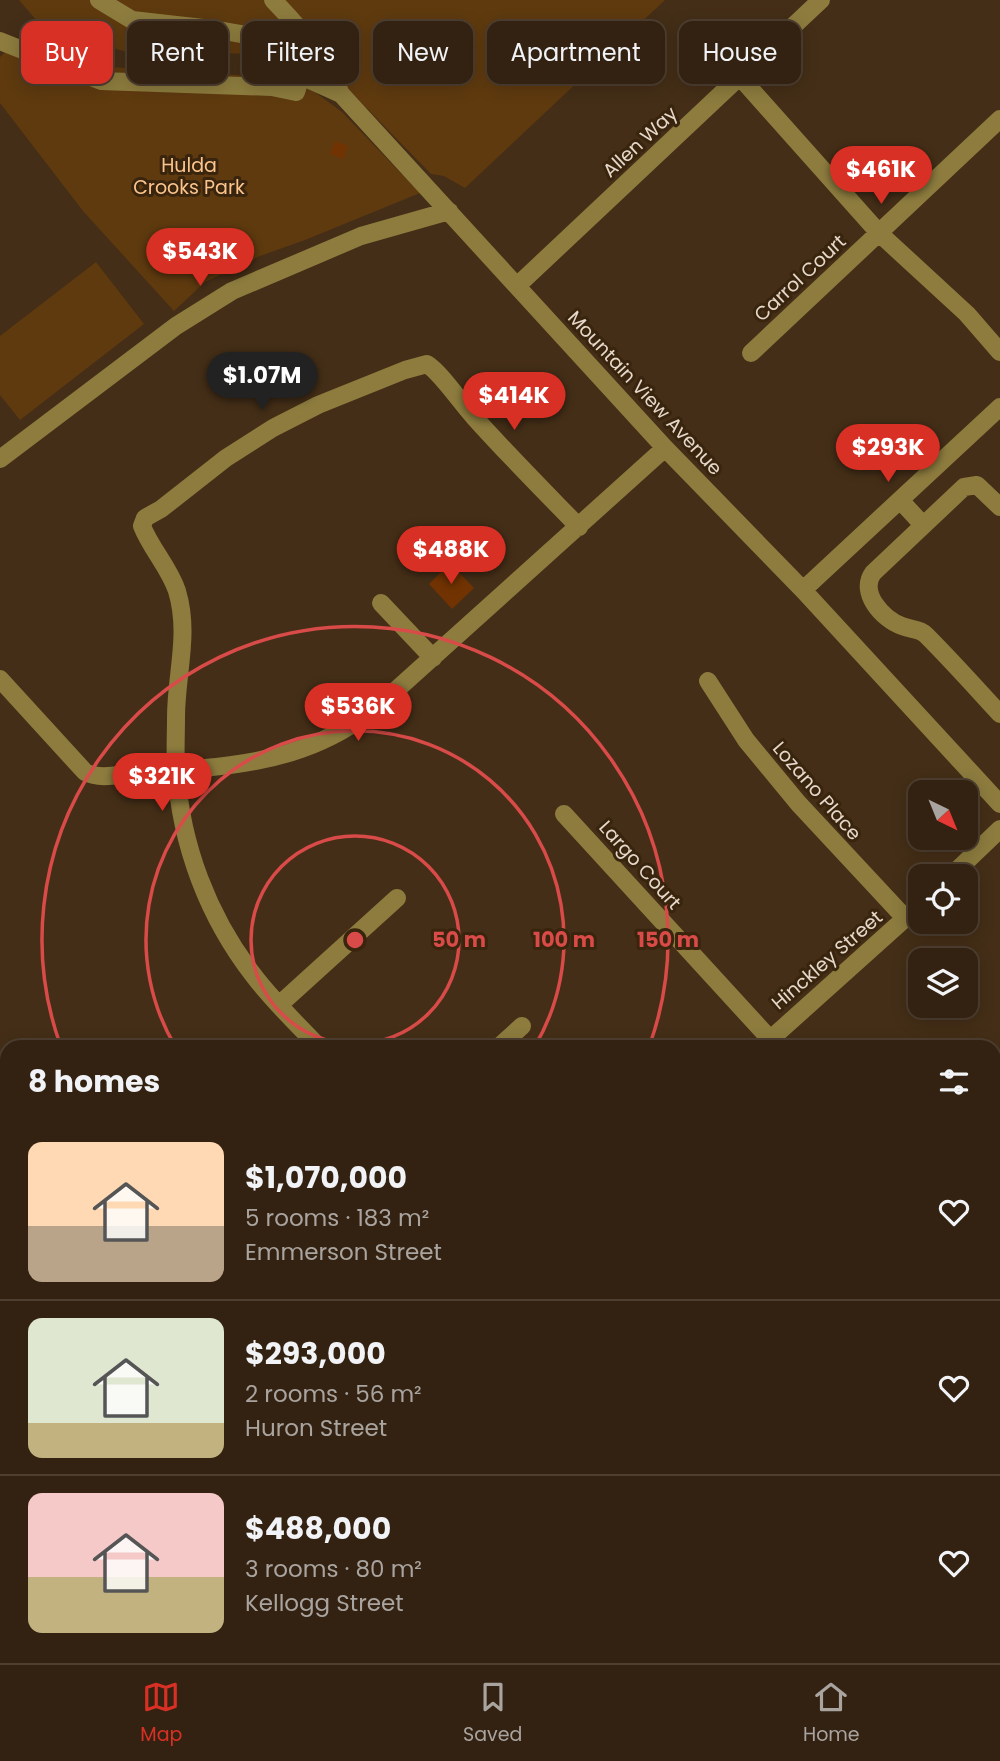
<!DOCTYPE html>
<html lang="en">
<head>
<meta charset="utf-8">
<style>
	:root { --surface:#321; --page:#3e2f1f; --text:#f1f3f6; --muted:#a9a49f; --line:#4e3f31; --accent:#d93025 }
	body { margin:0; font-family:Poppins,sans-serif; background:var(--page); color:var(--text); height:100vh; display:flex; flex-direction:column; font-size:26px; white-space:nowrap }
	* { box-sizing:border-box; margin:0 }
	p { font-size:23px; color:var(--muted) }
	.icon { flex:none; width:38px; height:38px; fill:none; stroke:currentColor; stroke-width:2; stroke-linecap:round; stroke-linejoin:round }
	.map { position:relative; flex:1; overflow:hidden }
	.panel { position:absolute; left:0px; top:1040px; width:1001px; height:625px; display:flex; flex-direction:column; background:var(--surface); border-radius:21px 21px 0 0; box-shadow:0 4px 18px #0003,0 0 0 2px var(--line) }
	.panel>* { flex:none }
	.hud { position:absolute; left:21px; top:21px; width:959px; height:63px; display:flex; gap:14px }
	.needle { width:46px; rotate:137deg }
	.tools { position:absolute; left:908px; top:780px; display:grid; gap:14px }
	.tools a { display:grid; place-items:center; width:70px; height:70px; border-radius:14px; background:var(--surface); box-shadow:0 4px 18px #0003,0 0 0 2px var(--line); font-size:35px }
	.price { position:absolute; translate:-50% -60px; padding:0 16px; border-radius:24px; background:var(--accent); color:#fff; font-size:23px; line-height:46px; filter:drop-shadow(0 2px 4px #0008) }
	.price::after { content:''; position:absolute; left:50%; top:42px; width:21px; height:16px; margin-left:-10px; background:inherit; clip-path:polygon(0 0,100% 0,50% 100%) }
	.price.selected { background:#222; color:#fff }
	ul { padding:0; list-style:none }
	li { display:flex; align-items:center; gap:21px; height:175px; padding:0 28px }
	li+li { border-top:2px solid var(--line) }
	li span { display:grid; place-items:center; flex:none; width:196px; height:140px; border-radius:14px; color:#555 }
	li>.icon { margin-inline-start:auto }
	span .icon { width:84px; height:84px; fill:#fffc; stroke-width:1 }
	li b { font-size:30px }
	h2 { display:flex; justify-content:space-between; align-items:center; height:84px; padding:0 28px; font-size:30px }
	.chip { padding:0 24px; border-radius:14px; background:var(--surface); box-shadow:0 4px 18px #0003,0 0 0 2px var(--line); font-size:24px; line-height:63px }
	.chip.selected { background:var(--accent); color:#fff }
	.menu { display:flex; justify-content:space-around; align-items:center; height:98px; border-top:2px solid var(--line); background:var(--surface); font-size:19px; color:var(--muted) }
	.menu a { display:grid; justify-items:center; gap:4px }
	.menu .selected { color:var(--accent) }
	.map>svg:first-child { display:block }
	.green { fill:#5f3a0f }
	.building { fill:#713302 }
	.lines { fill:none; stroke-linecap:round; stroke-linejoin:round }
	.minor { stroke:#8d7c3e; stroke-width:18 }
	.ring { fill:none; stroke:#d94b48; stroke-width:3.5 }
	.labels { text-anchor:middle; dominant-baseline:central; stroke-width:6; stroke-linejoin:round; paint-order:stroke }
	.street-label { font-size:19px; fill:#e6d8ca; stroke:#39240d }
	.park-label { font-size:19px; fill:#fcc48d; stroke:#39240d }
	.centre { fill:#d94b48; stroke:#39240d; stroke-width:3.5 }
	.ring-label { font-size:21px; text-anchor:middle; font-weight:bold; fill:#d94b48; stroke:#39240d; stroke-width:6; stroke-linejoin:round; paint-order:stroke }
</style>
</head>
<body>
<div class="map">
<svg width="1000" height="1663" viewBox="0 0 1000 1663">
	<rect width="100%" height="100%" fill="#442e17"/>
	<path class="green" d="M 19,0 L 665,0 L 465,188 L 444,176 L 431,174 L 351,92 L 316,75 L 286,56 L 201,52 L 131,53 L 72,37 L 38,22 Z
		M 22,36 L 95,66 L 269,77 L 308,87 L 342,112 L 420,193 L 305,240 L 260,256 L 205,282 L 174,311 L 83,211 L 0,103 L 0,57 Z
		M 96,262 L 144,324 L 20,420 L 0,395 L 0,336 Z"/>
	<path class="building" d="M 335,141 L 348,146 L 343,159 L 330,154 Z
		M 450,563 L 474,588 L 452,609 L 429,584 Z"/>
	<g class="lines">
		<path class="minor" d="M 99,0 L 132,20 L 212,29 L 258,37 L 269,45 L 275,62 L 301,76
			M 273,0 C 301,29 325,57 341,94 L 665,448 L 803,590 L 1000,804
			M 0,41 L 101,81 L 272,87 L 296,92 L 301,76 L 341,94
			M 740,77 L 879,233 L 967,314 L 1000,352
			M 518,285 L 821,0
			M 751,353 L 1000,119
			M 0,459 L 176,326 L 232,291 L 361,236 L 449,211
			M 900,500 L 923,525
			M 1000,507 L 977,485 L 964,487 L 873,573 C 859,592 882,619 902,626 C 911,630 919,628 926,635 C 952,661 976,688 1000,714
			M 803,590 L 1000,407
			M 381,603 L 433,658
			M 0,679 L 85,772 C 103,781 121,773 141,772 C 216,768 293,765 357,721 C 370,713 382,702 394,692 L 665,448
			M 708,681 L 746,740 L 798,803 L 906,919
			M 564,814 L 770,1039
			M 950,877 L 1000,829
			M 279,1005 L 397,898
			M 764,1045 L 920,905
			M 318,1046 C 296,1023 273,1001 254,976 C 208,917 181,845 176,770 C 175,753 176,735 176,717 C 176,674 190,634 177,591 C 169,567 151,549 142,526 L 145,518 L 161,509 L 226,458 L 273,428 L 318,405 L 405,370 L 427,364 C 442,374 460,402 474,417 C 508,455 544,491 579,527
			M 500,1046 L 522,1026
			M 994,1073 L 1000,1067
			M 0,1103 L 7,1111
			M 0,1303 L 7,1296
			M 994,1404 L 1000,1399
			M 994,1478 L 1000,1484
			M 994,1539 L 1000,1532
			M 0,1590 L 7,1596
			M 65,1657 L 70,1663
			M 521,1657 L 527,1663
			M 892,1657 L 897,1663
			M 90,1663 L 96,1657
			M 422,1663 L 429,1657
			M 710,1663 L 716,1657"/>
	</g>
	<g class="ring">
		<circle cx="355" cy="940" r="104"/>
		<path d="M175 1046A209 209 0 1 1 535 1046"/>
		<path d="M60 1044A313 313 0 1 1 650 1044"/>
	</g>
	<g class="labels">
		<g class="street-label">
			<text transform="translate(640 142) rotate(-43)">Allen Way</text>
			<text transform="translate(800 278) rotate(-43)">Carrol Court</text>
			<text transform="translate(645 393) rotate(47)">Mountain View Avenue</text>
			<text transform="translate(817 791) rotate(49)">Lozano Place</text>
			<text transform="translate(640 865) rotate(48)">Largo Court</text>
			<text transform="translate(827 960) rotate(-41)">Hinckley Street</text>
		</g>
		<g class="park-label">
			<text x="189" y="165">Hulda<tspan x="189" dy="22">Crooks Park</tspan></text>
		</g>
	</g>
	<circle cx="355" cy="940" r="10" class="centre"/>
	<g class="ring-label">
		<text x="459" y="947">50 m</text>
		<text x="564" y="947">100 m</text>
		<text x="668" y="947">150 m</text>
	</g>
</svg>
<div class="tools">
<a><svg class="needle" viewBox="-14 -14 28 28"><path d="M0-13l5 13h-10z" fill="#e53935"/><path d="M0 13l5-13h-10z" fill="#a9a49f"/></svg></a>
<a><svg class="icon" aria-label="locate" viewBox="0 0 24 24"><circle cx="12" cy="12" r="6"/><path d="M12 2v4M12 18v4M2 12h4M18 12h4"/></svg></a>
<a><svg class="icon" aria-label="layers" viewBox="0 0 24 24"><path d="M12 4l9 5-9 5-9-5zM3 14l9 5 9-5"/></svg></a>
</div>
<b class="price" style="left:881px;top:206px">$461K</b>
<b class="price" style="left:200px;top:288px">$543K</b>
<b class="price selected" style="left:262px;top:412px">$1.07M</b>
<b class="price" style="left:514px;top:432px">$414K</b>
<b class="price" style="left:888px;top:484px">$293K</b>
<b class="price" style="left:451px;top:586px">$488K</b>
<b class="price" style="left:358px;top:743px">$536K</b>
<b class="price" style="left:162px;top:813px">$321K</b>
<div class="hud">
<a class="chip selected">Buy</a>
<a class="chip">Rent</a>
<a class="chip">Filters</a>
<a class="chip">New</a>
<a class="chip">Apartment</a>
<a class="chip">House</a>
</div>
<section class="panel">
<h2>8 homes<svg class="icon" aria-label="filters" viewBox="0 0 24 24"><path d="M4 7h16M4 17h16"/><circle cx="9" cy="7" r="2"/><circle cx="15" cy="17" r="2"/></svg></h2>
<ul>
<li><span style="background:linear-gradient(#ffd9b3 60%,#b9a48a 0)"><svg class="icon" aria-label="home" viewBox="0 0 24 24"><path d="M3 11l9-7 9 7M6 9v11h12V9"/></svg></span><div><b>$1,070,000</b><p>5 rooms · 183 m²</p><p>Emmerson Street</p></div><svg class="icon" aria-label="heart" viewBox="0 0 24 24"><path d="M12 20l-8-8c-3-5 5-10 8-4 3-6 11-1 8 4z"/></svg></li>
<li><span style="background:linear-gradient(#dfe7d0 75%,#c2b280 0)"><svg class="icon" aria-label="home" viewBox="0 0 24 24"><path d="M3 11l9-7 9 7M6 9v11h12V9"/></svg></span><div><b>$293,000</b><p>2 rooms · 56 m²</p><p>Huron Street</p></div><svg class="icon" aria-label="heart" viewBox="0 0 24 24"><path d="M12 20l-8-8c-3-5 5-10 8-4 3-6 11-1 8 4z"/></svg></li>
<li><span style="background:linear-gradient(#f6c9c9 60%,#c2b280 0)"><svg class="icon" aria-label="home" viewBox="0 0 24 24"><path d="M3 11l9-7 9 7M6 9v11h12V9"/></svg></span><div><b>$488,000</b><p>3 rooms · 80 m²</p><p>Kellogg Street</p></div><svg class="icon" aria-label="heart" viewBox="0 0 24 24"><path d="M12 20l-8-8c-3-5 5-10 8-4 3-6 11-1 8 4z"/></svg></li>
</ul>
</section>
</div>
<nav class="menu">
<a class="selected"><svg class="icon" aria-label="map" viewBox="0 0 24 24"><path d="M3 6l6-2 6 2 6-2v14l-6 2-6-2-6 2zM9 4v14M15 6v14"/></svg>Map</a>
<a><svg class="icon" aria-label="saved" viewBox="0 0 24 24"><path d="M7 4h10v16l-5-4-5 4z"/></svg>Saved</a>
<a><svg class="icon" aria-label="home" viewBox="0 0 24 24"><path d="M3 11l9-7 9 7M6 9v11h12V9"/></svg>Home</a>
</nav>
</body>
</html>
